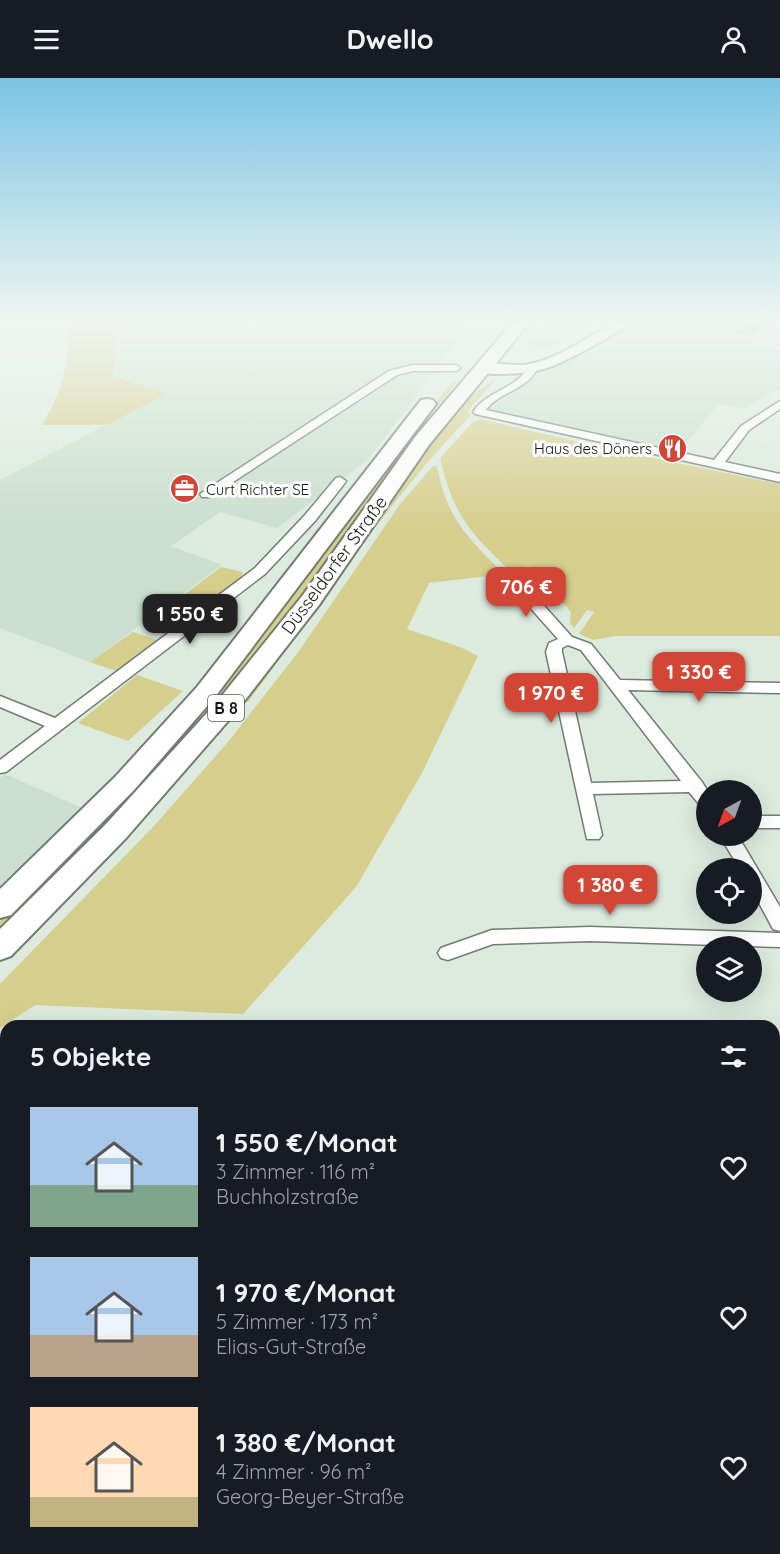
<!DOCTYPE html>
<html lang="de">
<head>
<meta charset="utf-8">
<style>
	:root { --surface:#171b24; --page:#242831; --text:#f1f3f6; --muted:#9ea1a6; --accent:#d34636 }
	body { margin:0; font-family:Quicksand,sans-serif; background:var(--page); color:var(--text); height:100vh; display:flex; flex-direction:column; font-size:22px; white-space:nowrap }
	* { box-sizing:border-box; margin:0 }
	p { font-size:20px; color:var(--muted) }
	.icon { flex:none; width:33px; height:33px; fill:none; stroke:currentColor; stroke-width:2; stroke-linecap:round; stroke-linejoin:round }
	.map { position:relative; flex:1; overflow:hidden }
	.side { position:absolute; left:0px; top:942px; width:780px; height:534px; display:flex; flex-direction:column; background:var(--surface); border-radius:18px 18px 0 0; box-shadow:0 6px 24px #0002 }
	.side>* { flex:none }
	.needle { width:39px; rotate:221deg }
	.controls { position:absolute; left:696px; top:702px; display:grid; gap:12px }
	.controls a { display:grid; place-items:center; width:66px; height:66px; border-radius:50%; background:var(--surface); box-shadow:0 6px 24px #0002; font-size:30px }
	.price { position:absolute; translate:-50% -51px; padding:0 14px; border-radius:12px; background:var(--accent); color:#fff; font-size:20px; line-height:39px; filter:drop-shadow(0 2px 3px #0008) }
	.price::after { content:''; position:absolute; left:50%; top:36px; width:18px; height:14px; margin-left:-9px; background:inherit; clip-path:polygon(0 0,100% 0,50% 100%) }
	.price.on { background:#222; color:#fff }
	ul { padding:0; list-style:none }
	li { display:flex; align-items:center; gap:18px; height:150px; padding:0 30px }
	li span { display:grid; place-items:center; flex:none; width:168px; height:120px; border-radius:0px; color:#555 }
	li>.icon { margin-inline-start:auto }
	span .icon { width:72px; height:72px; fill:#fffc; stroke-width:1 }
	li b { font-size:26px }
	h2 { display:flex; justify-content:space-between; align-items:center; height:72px; padding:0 30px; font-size:26px }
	header { display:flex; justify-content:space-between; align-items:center; height:78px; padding:0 30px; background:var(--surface); font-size:27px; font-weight:700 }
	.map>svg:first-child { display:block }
	.built { fill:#cadfcd }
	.green { fill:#d6ce8d }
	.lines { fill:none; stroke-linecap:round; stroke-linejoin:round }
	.minor-casing { stroke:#707d71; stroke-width:3 }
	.tertiary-casing { stroke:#707d71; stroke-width:4 }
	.primary-casing { stroke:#707d71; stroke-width:4 }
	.minor { fill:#fff; fill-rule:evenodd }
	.tertiary { fill:#fff; fill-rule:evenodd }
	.primary { fill:#fff; fill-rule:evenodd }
	.wall { fill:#879d64 }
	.shaded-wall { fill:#6e7f51 }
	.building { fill:#9db674; stroke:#6e7f51; stroke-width:1.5 }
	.labels { text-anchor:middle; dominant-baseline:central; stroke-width:6; stroke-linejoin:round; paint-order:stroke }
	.far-poi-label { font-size:15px; fill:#121712; stroke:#fff; text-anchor:end }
	.shield { fill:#fff; stroke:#595d59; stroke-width:1.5 }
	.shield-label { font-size:16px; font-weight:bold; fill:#121712 }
	.street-label { font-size:18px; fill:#121712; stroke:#fff }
</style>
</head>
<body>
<header><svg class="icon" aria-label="menu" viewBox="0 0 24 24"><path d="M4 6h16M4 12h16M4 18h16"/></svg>Dwello<svg class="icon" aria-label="person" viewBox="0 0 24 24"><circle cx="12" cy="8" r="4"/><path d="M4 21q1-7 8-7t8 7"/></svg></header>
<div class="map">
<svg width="780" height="1476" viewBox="0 0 780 1476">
	<rect width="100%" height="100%" fill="#dcebde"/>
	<path class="built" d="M 119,245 L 471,245 L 368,382 L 277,450 L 220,434 L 171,468 L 222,487 L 90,584 L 0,550 L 0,402 L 165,316 L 111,298 Z
		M 540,245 L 603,245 L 552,272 L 522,265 Z
		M 635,245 L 780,245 L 753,264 L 780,271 L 780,310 L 744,331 L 719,326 L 677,375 L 487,333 L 511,315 Z
		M 5,696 L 82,730 L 0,807 L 0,700 Z"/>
	<path class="green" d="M 69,245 L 119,245 L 112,298 L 166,316 L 108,347 L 42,347 C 65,309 67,289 69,245 Z
		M 496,302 L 470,330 L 468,334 L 471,337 C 386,424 321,527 248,624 L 244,623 C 274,584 303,546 331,506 C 364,459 448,320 496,302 Z
		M 453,304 L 457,305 L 417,353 L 405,377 L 275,556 L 149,707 L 0,857 L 0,841 L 61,783 L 233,594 L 422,341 Z
		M 480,341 L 609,371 L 780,406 L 780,558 L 615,558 L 593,562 L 579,556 L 594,534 L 587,532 L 574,550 L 570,546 L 571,534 L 529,488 L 509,492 C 469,454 452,434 440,380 L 472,345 Z
		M 433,388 L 437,388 C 447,441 467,459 504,496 L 429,505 L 407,551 L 460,569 L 478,578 L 422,695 L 356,809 L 243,936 L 35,927 L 0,950 L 0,906 L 153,749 L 228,664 L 299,573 L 401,425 Z
		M 221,489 L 243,494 L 240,502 L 170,554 L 142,548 Z
		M 133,554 L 157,562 L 116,593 L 90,584 Z
		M 137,597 L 183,613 L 128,663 L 78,645 Z
		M 774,1138 L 780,1138 L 780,1395 L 774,1327 Z"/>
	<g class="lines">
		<defs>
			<path id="minor" d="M 413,287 L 456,287 L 461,290 L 456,293 L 413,293 L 397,297 L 210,419 L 202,419 L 200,416 L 389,293 Z
				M 524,289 L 532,289 L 536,293 C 524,313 499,314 486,332 L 714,382 L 741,348 L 780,323 L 780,331 L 749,352 L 725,384 L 780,396 L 780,404 L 475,336 L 473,334 C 486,314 511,312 525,294 Z
				M 340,399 L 346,403 L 344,406 L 315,443 L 265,496 L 6,694 L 0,695 L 0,682 L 45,648 L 0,629 L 0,618 L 55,640 L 255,490 L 305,437 L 336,400 Z
				M 508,492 L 513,493 L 572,559 L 591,566 L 620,602 L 780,605 L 780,615 L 628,612 L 702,704 L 707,712 L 706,729 L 700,727 L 689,714 L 593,716 L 602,757 L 599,761 L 587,761 L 546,574 L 549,565 L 558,561 L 503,499 L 501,496 ZM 568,567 L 581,572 L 681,703 L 591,705 L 562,574 L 562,570 Z
				M 752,738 L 780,738 L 780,750 L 752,750 Z
				M 720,758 L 738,758 L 780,829 L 780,853 L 773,851 L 752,812 L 752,790 L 739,790 Z
				M 590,849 L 780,855 L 780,869 L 590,863 L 493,866 L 448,882 L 441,880 L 438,875 L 441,870 L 492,852 Z
				M 6,1091 L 6,1126 L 0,1128 L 0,1093 Z
				M 267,1470 L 297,1470 L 297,1476 L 267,1476 Z
				M 639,1470 L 669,1470 L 670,1476 L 640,1476 Z"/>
			<path id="tertiary" d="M 614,245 L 629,245 C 620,255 561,286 547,290 C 533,295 483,300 473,291 C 483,281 510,288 524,287 C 555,283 586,260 614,245 Z"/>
			<path id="primary" d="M 512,245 L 529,245 L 429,367 L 319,527 L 235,635 L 126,760 L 11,878 L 0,882 L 0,851 L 106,746 L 216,625 L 303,517 L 415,359 Z
				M 427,321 L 433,322 L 436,326 L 433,330 L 215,619 L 135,711 L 11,837 L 0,840 L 0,811 L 115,699 L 197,609 L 421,322 Z"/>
		</defs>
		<use href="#minor" class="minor-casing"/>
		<use href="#tertiary" class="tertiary-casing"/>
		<use href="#primary" class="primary-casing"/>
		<use href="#minor" class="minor"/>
		<use href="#tertiary" class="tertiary"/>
		<use href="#primary" class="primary"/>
	</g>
	<path class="wall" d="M 708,245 L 770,245 L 750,258 L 707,247 Z"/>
	<path class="shaded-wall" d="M 756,245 L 770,245 L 750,258 L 752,247 Z"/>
	<path class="building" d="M 743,245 L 756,245 L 752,247 Z"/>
	<linearGradient id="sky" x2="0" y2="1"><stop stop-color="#7bc4e4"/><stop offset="0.54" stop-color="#eff6f0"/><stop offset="1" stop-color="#eff6f0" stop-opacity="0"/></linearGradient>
	<rect width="780" height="452" fill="url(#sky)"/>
	<defs>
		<symbol id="restaurant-disc" viewBox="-11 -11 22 22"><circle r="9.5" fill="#d34636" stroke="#fff"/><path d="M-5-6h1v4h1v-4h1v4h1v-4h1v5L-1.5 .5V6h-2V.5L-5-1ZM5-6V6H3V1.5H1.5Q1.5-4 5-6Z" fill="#fff"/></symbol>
		<symbol id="office-disc" viewBox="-11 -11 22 22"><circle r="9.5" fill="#d34636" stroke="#fff"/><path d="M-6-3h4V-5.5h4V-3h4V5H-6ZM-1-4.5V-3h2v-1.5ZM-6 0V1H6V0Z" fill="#fff"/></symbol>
	</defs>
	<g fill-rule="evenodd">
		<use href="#restaurant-disc" x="656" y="354" width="33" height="33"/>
		<use href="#office-disc" x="168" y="394" width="33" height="33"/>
	</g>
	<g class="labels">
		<g class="far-poi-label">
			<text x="652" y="370">Haus des Döners</text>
			<text x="206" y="411" text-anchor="start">Curt Richter SE</text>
		</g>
		<rect class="shield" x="208" y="617" width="36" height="26" rx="4.5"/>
		<g class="shield-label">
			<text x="226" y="630">B 8</text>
		</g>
		<g class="street-label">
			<text transform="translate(334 487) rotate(-54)">Düsseldorfer Straße</text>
		</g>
	</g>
</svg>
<div class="controls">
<a><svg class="needle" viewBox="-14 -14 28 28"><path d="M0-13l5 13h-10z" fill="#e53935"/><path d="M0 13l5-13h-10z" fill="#9ea1a6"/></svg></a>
<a><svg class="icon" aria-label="locate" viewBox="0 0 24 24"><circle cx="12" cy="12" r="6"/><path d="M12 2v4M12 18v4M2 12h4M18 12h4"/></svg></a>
<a><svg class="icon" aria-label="layers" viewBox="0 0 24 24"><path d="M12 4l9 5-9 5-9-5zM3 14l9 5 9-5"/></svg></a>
</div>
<b class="price" style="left:526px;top:540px">706 €</b>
<b class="price on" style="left:190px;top:567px">1 550 €</b>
<b class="price" style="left:699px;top:625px">1 330 €</b>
<b class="price" style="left:551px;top:646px">1 970 €</b>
<b class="price" style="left:610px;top:838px">1 380 €</b>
<section class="side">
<h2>5 Objekte<svg class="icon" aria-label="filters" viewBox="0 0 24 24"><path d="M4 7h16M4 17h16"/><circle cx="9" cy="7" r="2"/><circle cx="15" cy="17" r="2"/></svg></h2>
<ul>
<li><span style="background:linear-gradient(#a9c7e8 65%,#7fa58c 0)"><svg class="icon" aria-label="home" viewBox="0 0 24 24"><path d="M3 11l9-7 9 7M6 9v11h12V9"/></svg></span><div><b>1 550 €/Monat</b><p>3 Zimmer · 116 m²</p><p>Buchholzstraße</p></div><svg class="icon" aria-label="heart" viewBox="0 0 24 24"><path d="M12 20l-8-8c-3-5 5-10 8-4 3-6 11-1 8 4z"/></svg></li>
<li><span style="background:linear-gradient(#a9c7e8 65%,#b9a48a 0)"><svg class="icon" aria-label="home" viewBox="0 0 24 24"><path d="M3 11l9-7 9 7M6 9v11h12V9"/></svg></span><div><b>1 970 €/Monat</b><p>5 Zimmer · 173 m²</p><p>Elias-Gut-Straße</p></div><svg class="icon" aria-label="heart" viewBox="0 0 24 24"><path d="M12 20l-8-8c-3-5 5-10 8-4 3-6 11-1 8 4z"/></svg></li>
<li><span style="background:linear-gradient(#ffd9b3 75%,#c2b280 0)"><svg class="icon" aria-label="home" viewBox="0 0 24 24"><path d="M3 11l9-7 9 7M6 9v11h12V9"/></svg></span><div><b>1 380 €/Monat</b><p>4 Zimmer · 96 m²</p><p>Georg-Beyer-Straße</p></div><svg class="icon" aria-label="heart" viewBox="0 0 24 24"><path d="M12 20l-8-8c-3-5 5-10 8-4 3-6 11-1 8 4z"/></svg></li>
</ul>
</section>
</div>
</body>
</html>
